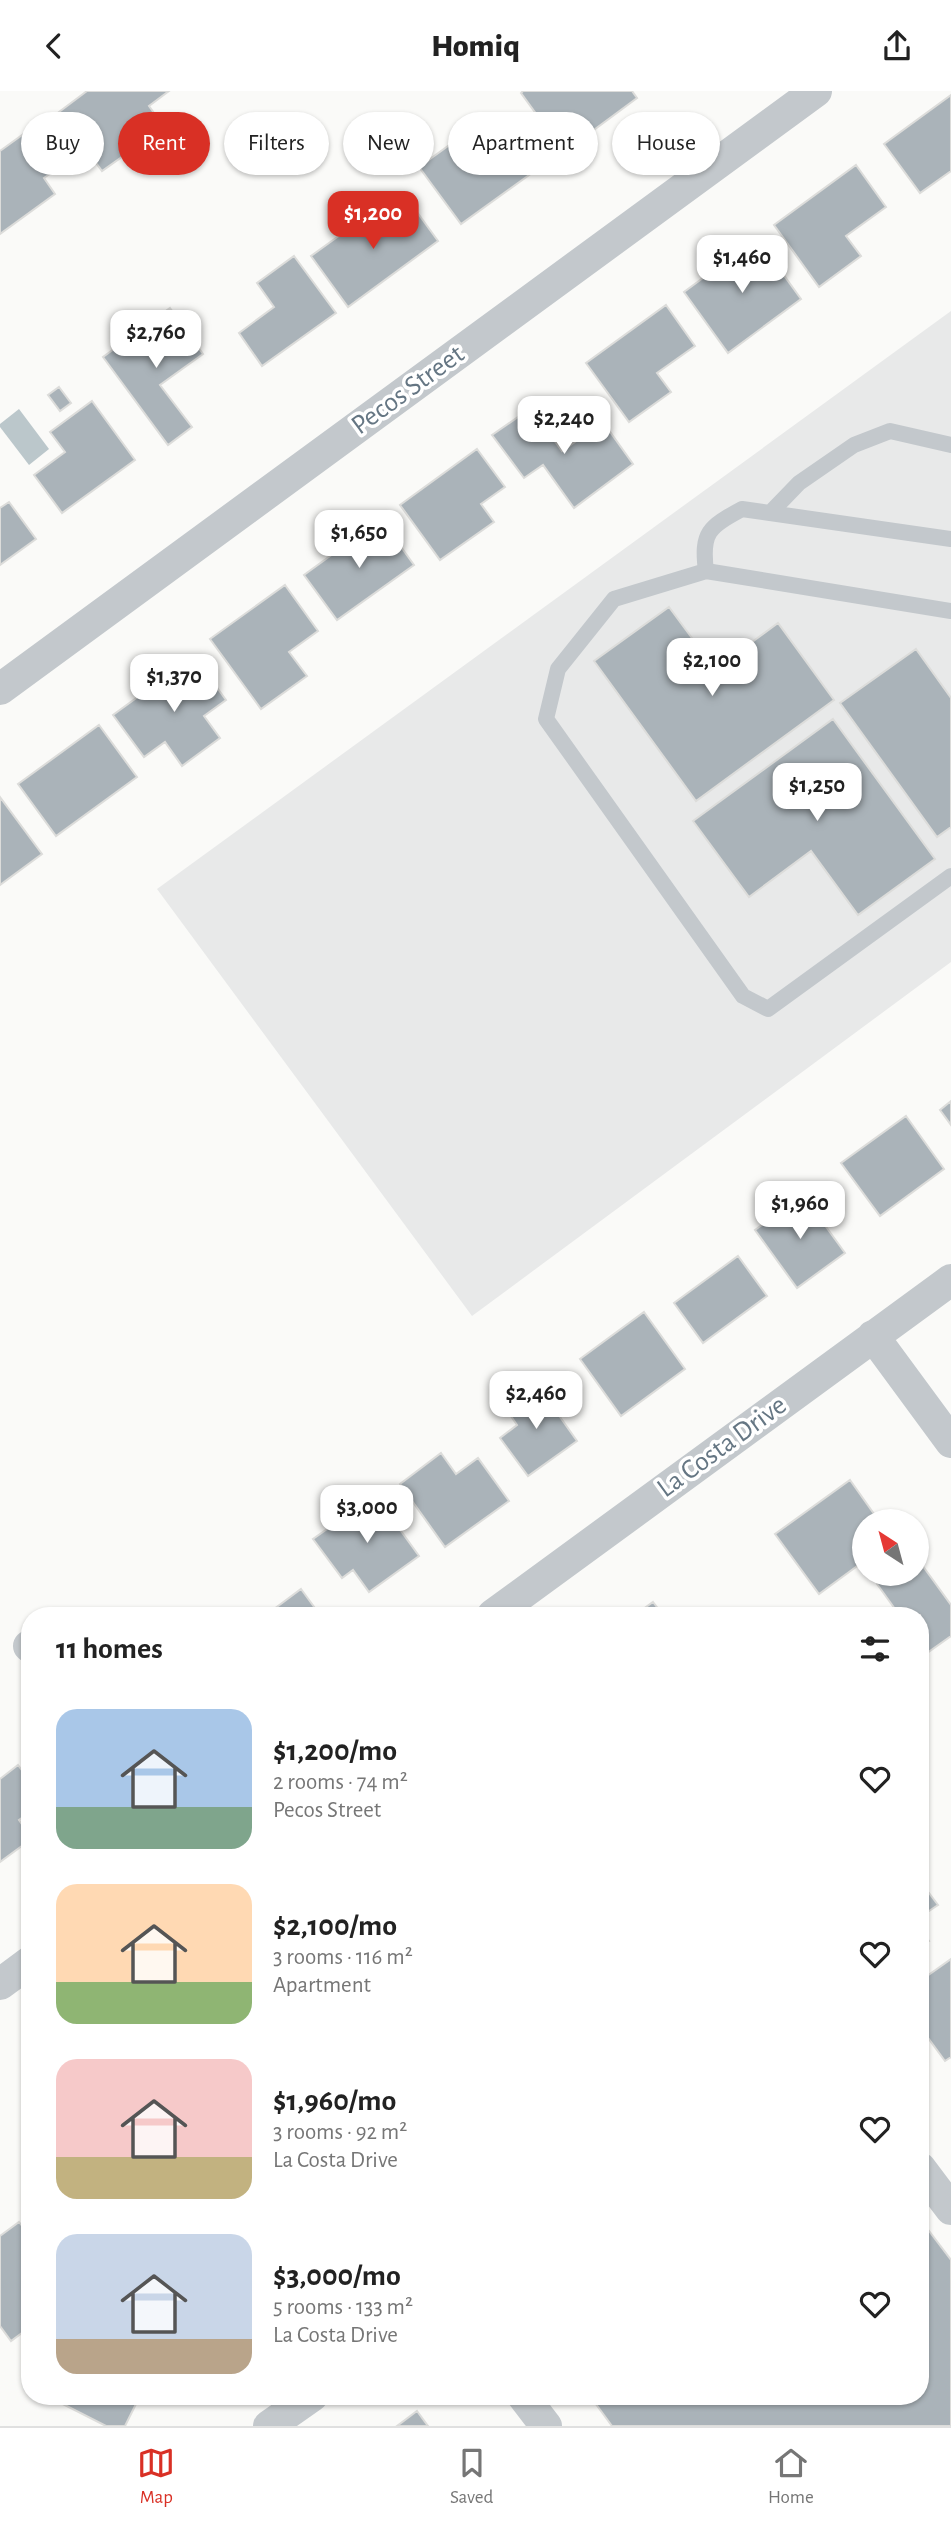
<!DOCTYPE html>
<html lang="en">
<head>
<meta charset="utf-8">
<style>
	:root { --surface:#fff; --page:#f2f2f2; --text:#222; --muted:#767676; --line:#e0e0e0; --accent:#d93025 }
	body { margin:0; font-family:"Alegreya Sans",sans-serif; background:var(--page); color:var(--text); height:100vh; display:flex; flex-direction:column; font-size:26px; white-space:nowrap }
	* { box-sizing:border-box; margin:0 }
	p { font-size:23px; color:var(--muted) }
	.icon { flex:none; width:38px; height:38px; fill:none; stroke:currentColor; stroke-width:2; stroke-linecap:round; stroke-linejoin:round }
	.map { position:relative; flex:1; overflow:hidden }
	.panel { position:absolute; left:21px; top:1516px; width:908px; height:798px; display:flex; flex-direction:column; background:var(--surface); border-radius:28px; box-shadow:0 2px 5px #0004 }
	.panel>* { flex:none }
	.banner { position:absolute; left:21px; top:21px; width:910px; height:63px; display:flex; gap:14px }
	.needle { width:46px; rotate:324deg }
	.tools { position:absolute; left:852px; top:1418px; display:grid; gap:14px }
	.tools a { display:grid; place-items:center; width:77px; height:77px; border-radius:50%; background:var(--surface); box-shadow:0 2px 5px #0004; font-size:35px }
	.price { position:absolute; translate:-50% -60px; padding:0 16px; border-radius:14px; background:#fff; color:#222; font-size:23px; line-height:46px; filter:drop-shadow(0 2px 4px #0008) }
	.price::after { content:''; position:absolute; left:50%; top:42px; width:21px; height:16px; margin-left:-10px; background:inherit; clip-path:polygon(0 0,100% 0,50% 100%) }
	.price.on { background:var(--accent); color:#fff }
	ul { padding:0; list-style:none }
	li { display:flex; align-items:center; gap:21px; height:175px; padding:0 35px }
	li span { display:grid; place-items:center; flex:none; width:196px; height:140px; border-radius:21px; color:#555 }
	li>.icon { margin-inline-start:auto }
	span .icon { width:84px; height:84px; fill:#fffc; stroke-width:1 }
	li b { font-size:30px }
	h2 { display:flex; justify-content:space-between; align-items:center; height:84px; padding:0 35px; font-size:30px }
	.pill { padding:0 24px; border-radius:32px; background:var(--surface); box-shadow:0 2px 5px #0004; font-size:24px; line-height:63px }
	.pill.on { background:var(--accent); color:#fff }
	header { display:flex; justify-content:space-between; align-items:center; height:91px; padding:0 35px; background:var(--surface); font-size:32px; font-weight:800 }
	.tab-bar { display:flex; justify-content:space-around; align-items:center; height:98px; border-top:2px solid var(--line); background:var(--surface); font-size:19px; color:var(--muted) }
	.tab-bar a { display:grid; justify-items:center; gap:4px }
	.tab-bar .on { color:var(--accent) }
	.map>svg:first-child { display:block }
	.built { fill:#e8e9e9 }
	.water { fill:#bbc7cb }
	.building { fill:#aab3b9; stroke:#dcdcda; stroke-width:2 }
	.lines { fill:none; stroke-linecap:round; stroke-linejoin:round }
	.lane { stroke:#c3c8cc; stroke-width:16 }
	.street { stroke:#c3c8cc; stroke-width:32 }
	.labels { text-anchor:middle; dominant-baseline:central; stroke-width:7; stroke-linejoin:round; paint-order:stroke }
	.street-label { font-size:28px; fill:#657683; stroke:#fff }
</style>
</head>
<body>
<header><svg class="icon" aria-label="back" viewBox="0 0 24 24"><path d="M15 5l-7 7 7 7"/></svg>Homiq<svg class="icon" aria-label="share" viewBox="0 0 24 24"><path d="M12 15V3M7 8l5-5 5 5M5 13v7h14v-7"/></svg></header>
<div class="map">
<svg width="951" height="2335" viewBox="0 0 951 2335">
	<rect width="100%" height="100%" fill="#fafaf8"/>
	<path class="built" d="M 951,220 L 951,871 L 472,1225 L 157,798 Z"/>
	<path class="water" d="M 19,318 L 49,358 L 29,374 L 0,336 L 0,333 Z"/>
	<path class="building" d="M 87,0 L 169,0 L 149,15 L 164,36 L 102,80 L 59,21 Z
		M 523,0 L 632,0 L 637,7 L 564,61 L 521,2 Z
		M 951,4 L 951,80 L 920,102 L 884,53 Z
		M 36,34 L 64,73 L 44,87 L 55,103 L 0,143 L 0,60 Z
		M 473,37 L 486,54 L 507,39 L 536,79 L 461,133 L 419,76 Z
		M 856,74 L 886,116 L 846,145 L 861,165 L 819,196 L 774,134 Z
		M 409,110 L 438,150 L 348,216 L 311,165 L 376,118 L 384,128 Z
		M 757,147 L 801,208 L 728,262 L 684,201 Z
		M 294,165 L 336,222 L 262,275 L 239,242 L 274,216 L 257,192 Z
		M 666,214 L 695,255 L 657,282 L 671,301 L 629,331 L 586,272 Z
		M 170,217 L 203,263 L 160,294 L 192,336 L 168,354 L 103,266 Z
		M 59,296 L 71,312 L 60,320 L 48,304 Z
		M 92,310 L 135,369 L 62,422 L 34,384 L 65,361 L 50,341 Z
		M 531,317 L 562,360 L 603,331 L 633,373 L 574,417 L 543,374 L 524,387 L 492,344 Z
		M 477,358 L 505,396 L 481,413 L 494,431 L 440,469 L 400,414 Z
		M 9,411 L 36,448 L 0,474 L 0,417 Z
		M 381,428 L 414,474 L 337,529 L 304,484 Z
		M 285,494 L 318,540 L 289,561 L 307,585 L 261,618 L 210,548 Z
		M 669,516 L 715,578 L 778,532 L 834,609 L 696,710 L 594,570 Z
		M 916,558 L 951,607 L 951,736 L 937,746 L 840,612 Z
		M 194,565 L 226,609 L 204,625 L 220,647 L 182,675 L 165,651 L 144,666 L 113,624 Z
		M 833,628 L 935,768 L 858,824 L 811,760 L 749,806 L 693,730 Z
		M 99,634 L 137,686 L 56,745 L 18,693 Z
		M 0,706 L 42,763 L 0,794 Z
		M 951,1010 L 951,1034 L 940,1019 Z
		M 906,1025 L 944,1078 L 880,1125 L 841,1072 Z
		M 803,1104 L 845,1162 L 797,1197 L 755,1139 Z
		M 738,1165 L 767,1205 L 703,1252 L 674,1212 Z
		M 644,1221 L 685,1278 L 621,1325 L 580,1268 Z
		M 536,1292 L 577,1350 L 528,1385 L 500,1347 L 517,1334 L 504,1315 Z
		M 441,1362 L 456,1383 L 478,1367 L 509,1410 L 445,1456 L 400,1393 Z
		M 850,1389 L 879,1430 L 864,1430 L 864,1470 L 819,1503 L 775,1443 Z
		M 375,1404 L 419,1465 L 369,1501 L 353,1479 L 342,1487 L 313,1448 Z
		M 917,1467 L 951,1514 L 951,1545 L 920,1567 L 920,1524 L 886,1524 L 895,1518 L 877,1493 L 891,1482 L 917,1482 Z
		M 301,1498 L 320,1524 L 266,1524 Z
		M 653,1511 L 663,1524 L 635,1524 Z
		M 18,1674 L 30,1690 L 30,1721 L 19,1729 L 30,1745 L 30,1749 L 0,1771 L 0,1688 Z
		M 920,1790 L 938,1814 L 920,1826 Z
		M 920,1838 L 929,1850 L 920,1856 Z
		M 951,1868 L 951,1966 L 945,1970 L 920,1936 L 920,1890 Z
		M 920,2128 L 951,2169 L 951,2335 L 612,2335 L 590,2305 L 920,2305 Z
		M 19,2131 L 30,2145 L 30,2236 L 11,2250 L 0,2235 L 0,2145 Z
		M 47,2305 L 140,2305 L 125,2335 L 106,2335 Z
		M 417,2320 L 428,2335 L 397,2335 Z"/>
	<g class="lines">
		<path class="lane" d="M 770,422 L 799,392 L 854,354 L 890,340 L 951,354
			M 951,448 L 742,418 C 709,436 701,441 706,480 L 951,520
			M 706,480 L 614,508 L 558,578 L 546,628 L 743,905 L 768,918 L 951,785"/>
		<path class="street" d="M 0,598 L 816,0
			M 873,1245 L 951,1351
			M 493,1524 L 951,1189
			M 29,1555 L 30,1556
			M 0,1893 L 30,1871
			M 920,2077 L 951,2118
			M 523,2305 L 546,2335
			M 269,2335 L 312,2305"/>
	</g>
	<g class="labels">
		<g class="street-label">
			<text transform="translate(408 299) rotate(-36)">Pecos Street</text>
			<text transform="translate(722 1356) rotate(-36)">La Costa Drive</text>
		</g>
	</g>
</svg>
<div class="tools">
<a><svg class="needle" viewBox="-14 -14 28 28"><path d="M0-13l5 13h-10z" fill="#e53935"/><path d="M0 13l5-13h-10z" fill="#767676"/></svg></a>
</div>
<b class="price on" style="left:373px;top:160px">$1,200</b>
<b class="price" style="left:742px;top:204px">$1,460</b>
<b class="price" style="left:156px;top:279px">$2,760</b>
<b class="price" style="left:564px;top:365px">$2,240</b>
<b class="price" style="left:359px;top:479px">$1,650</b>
<b class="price" style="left:712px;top:607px">$2,100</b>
<b class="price" style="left:174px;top:623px">$1,370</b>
<b class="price" style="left:817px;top:732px">$1,250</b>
<b class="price" style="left:800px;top:1150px">$1,960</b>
<b class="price" style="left:536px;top:1340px">$2,460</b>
<b class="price" style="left:367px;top:1454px">$3,000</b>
<div class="banner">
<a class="pill">Buy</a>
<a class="pill on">Rent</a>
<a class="pill">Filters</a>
<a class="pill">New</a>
<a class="pill">Apartment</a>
<a class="pill">House</a>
</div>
<section class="panel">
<h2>11 homes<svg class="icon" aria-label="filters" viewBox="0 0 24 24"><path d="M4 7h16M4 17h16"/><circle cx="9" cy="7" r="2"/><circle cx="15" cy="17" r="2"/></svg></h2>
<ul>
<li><span style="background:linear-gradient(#a9c7e8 70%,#7fa58c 0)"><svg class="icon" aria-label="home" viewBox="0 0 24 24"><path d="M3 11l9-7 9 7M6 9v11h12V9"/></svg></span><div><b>$1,200/mo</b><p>2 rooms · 74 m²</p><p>Pecos Street</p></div><svg class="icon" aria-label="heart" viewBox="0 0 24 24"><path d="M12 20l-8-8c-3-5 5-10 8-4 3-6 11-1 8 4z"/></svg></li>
<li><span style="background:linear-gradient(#ffd9b3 70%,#8fb573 0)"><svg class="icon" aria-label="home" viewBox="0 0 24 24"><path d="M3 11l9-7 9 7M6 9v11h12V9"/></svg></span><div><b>$2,100/mo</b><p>3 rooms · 116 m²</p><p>Apartment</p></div><svg class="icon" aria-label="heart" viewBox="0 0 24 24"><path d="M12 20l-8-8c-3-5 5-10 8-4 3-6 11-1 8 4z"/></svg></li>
<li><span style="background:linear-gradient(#f6c9c9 70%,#c2b280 0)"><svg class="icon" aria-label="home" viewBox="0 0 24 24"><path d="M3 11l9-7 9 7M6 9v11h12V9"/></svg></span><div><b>$1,960/mo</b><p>3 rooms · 92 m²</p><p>La Costa Drive</p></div><svg class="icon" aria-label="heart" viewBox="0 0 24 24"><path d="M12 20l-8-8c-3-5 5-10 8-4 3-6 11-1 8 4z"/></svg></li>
<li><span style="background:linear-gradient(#c9d6e8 75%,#b9a48a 0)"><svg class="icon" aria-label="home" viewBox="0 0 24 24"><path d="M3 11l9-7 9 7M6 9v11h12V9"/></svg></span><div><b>$3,000/mo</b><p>5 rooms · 133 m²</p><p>La Costa Drive</p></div><svg class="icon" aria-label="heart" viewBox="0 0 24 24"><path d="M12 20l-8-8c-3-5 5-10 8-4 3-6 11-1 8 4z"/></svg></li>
</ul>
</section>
</div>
<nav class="tab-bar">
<a class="on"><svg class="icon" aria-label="map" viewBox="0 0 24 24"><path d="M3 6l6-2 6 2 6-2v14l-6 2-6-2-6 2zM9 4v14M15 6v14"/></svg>Map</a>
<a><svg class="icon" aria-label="saved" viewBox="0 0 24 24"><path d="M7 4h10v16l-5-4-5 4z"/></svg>Saved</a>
<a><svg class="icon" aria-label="home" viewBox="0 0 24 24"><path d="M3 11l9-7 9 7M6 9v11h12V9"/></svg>Home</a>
</nav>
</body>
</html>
